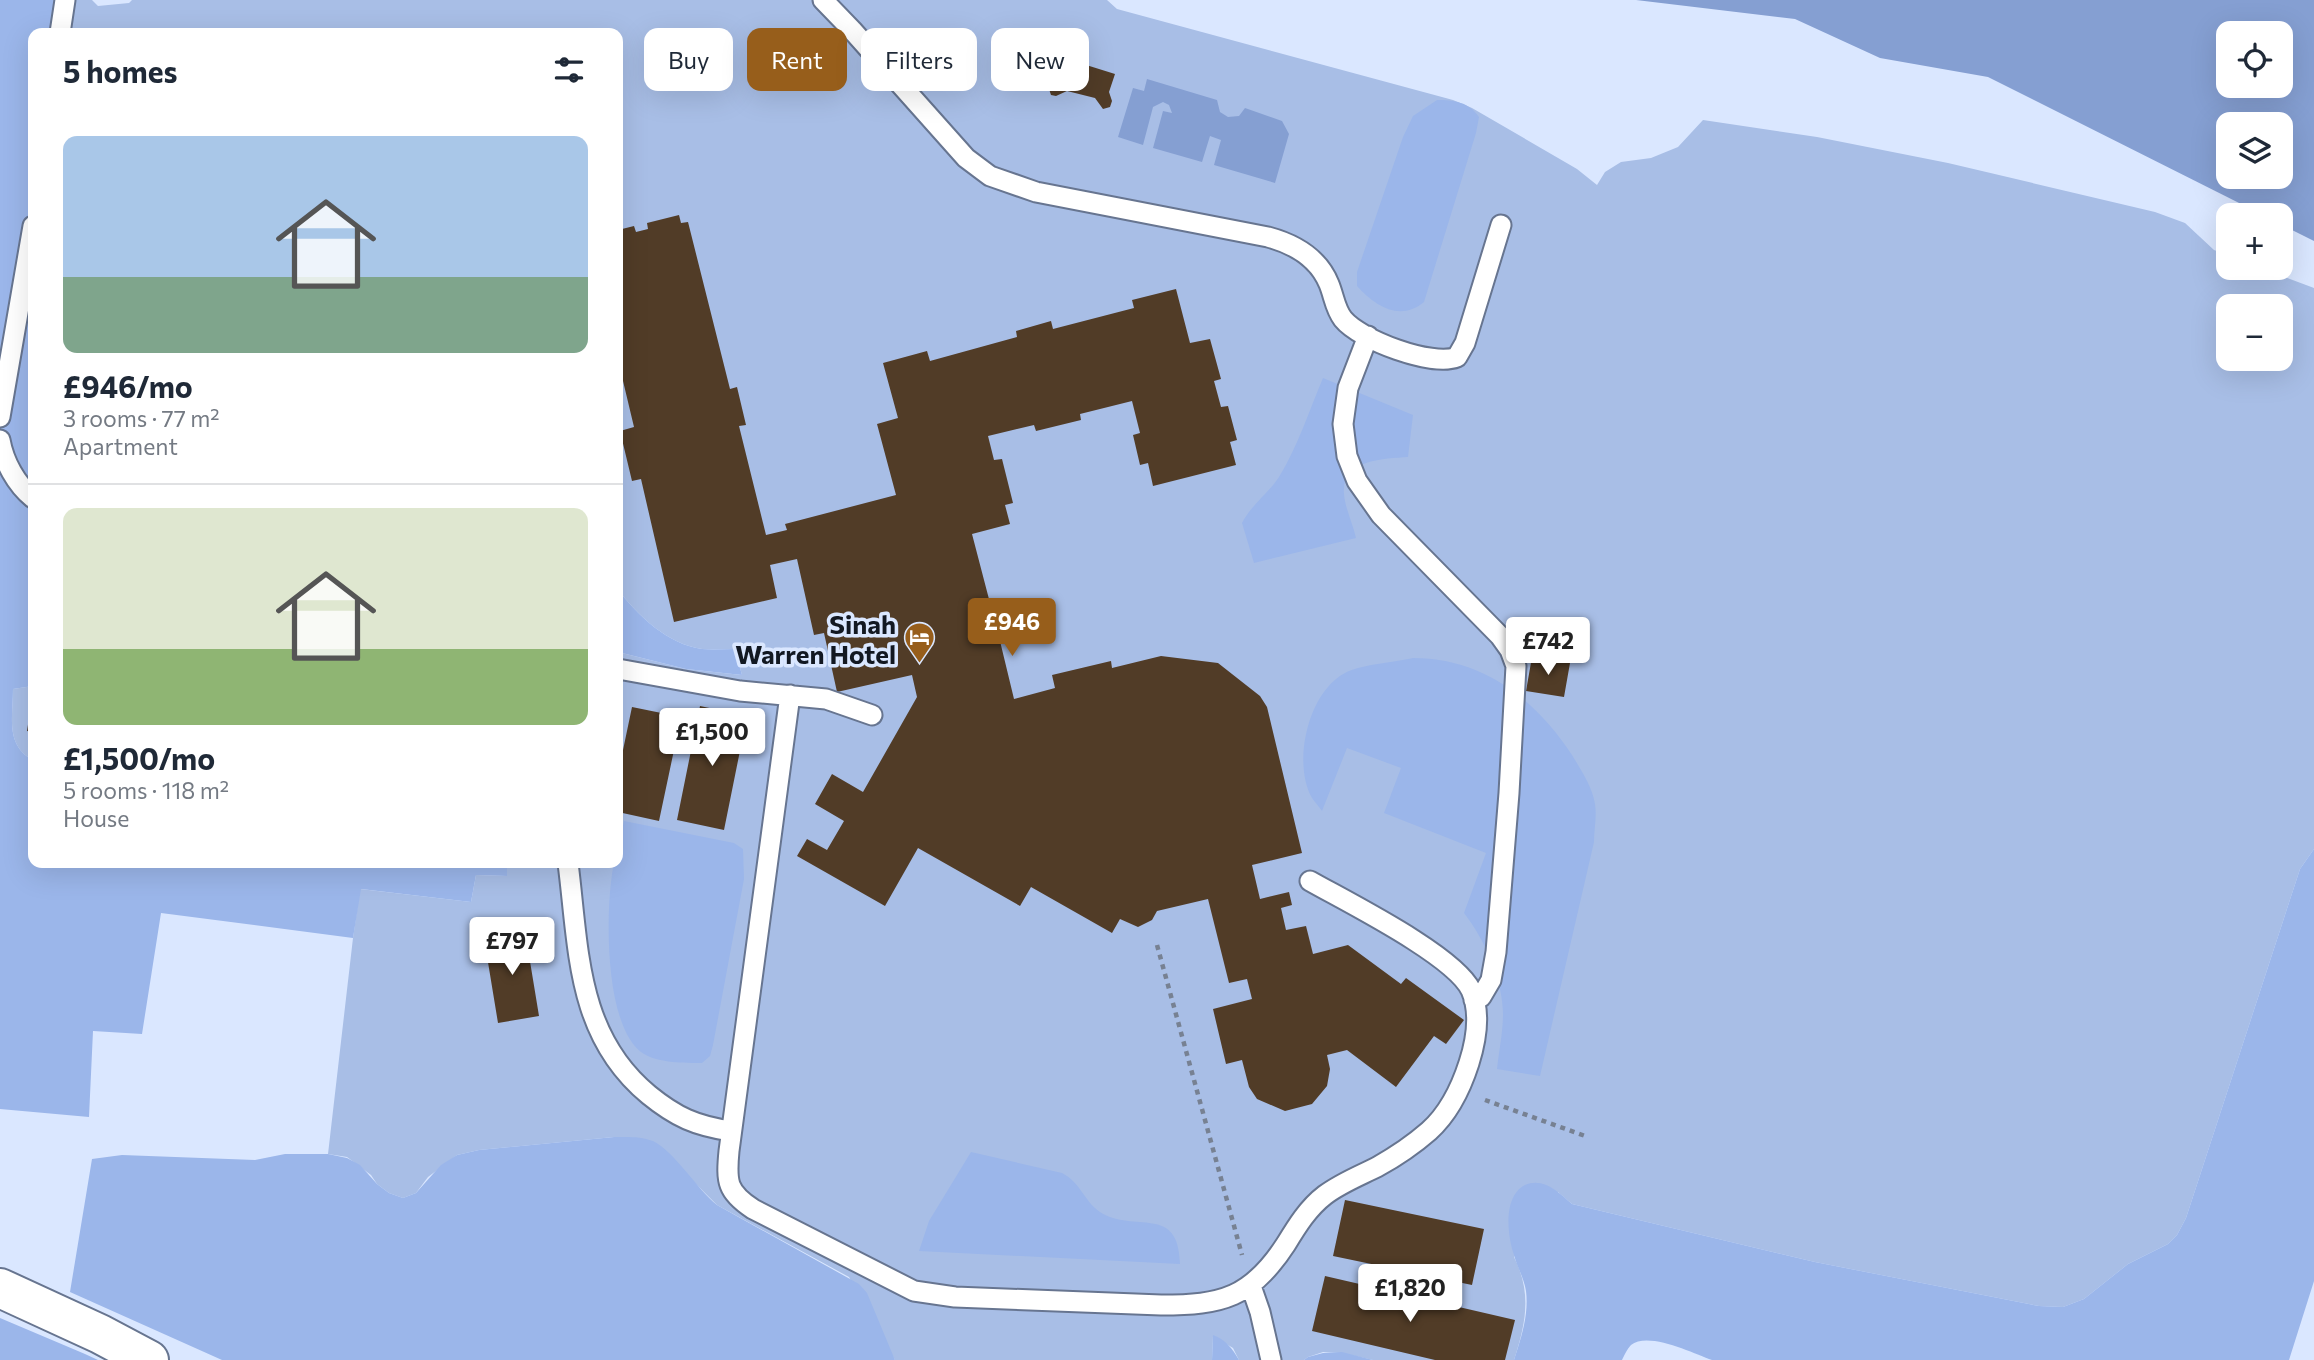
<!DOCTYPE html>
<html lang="en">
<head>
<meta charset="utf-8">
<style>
	:root { --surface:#fff; --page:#f2f2f3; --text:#1f2937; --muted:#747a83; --line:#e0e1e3; --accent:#975e1b }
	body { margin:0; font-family:Commissioner,sans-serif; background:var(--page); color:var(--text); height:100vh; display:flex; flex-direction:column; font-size:26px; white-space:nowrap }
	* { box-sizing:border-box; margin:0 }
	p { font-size:23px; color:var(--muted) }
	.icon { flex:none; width:38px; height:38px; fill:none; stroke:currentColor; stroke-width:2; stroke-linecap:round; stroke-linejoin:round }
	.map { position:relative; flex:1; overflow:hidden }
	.panel { position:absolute; left:28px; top:28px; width:595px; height:840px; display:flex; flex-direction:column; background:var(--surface); border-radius:14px; box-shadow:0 7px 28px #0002 }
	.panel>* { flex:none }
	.banner { position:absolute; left:644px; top:28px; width:665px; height:63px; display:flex; gap:14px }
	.buttons { position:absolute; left:2216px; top:21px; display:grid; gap:14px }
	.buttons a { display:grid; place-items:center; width:77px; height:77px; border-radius:14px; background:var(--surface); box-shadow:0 7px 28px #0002; font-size:35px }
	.price { position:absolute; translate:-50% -60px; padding:0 16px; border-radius:7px; background:#fff; color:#222; font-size:23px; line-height:46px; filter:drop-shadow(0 2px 4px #0008) }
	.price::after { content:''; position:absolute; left:50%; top:42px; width:21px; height:16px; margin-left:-10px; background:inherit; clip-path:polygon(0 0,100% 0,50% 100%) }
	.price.on { background:var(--accent); color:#fff }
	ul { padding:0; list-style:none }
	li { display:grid; align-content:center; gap:14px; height:371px; padding:0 35px }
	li+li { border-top:2px solid var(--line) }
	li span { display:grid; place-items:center; height:217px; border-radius:14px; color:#555 }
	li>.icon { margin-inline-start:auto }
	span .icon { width:126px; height:126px; fill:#fffc; stroke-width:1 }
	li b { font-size:30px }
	h2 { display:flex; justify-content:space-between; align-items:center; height:84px; padding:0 35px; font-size:30px }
	.tag { padding:0 24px; border-radius:14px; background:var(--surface); box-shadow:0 7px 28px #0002; font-size:24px; line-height:63px }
	.tag.on { background:var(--accent); color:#fff }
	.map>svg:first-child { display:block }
	.green { fill:#a8bee6; fill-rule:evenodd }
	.forest { fill:#9bb6ea }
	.water { fill:#859fd2; fill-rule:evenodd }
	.building { fill:#513c27 }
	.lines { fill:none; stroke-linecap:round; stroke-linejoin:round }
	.lane-casing { stroke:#677590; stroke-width:23 }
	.secondary-casing { stroke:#677590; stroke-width:42 }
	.path { stroke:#778192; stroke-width:4.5; stroke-dasharray:5 5; stroke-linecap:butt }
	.lane { stroke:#fff; stroke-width:19 }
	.secondary { stroke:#fff; stroke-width:38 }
	.labels { text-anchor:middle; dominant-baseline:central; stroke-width:7; stroke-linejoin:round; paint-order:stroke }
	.poi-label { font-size:26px; font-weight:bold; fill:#121822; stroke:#dae7ff; text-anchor:end }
</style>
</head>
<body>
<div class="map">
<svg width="2314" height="1360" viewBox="0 0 2314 1360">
	<rect width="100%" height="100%" fill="#dae7ff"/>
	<path class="green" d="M 58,0 L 92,0 L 98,6 L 129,3 L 132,0 L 1107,0 L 1117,9 L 1453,100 L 1472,108 L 1577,169 L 1597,185 L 1605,172 L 1621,162 L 1651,158 L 1678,147 L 1703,120 L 1817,137 L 1948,163 L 2155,212 L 2185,223 L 2214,250 L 2228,255 L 2228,268 L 2261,268 L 2314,288 L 2314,849 L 2300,869 L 2186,1218 L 2177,1235 L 2168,1244 L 2128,1264 L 2084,1299 L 2063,1307 L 2039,1306 L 1815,1262 L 1572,1204 L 1558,1192 L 1514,1257 C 1532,1293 1526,1323 1514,1360 L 1373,1360 L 1342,1353 L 1323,1352 L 1308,1357 L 1304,1360 L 1239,1360 L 1233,1348 L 1213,1336 L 1212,1360 L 895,1360 L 849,1277 L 717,1205 L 691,1179 L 614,1137 L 479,1150 L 457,1155 L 428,1177 L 416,1193 L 403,1198 L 389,1193 L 377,1184 L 371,1175 L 347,1157 L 328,1154 L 353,938 L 360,889 L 471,902 L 476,875 L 507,876 L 507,863 L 618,863 L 618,652 L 686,669 L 742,675 L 735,649 C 724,649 713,650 702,649 C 667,644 639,616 618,590 L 618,33 L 49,33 ZM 2228,306 L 2280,306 L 2280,359 L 2228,359 Z
		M 33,686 L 33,760 C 5,745 13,717 13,689 Z"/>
	<path class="forest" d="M 0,0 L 58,0 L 49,33 L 33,33 L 33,686 L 13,689 C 13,717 5,745 33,760 L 33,863 L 507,863 L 507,876 L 476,875 L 471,902 L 361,889 L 353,938 L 161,913 L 142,1034 L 93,1031 L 89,1117 L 0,1109 Z
		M 1437,100 C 1454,100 1469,102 1479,117 L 1476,133 L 1424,302 C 1400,322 1375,306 1357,286 L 1357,272 L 1403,137 L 1413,116 Z
		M 1323,378 L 1413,415 L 1408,457 C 1383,459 1341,459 1344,494 C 1345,508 1353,524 1356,538 L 1254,563 L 1242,523 C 1251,505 1268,494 1279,477 C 1298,446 1309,411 1323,378 Z
		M 618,590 C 639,616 667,644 702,649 C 713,650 724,649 735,649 L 742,675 L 686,669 L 618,652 Z
		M 1413,658 C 1483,658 1535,699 1572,755 C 1581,770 1592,786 1595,804 C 1597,816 1594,830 1594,842 L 1540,1076 L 1497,1069 C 1499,1051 1503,1032 1503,1014 C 1503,981 1484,938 1464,913 L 1486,853 L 1384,813 L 1401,768 L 1347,748 L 1322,811 C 1319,807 1315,802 1312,798 C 1292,763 1308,692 1345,673 C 1359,665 1395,662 1413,658 Z
		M 624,821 L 734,843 L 743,849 L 744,879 L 713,1045 L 710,1056 L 702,1063 C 685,1063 659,1063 644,1054 C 603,1029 605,905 614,863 L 618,863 L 618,848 Z
		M 2314,849 L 2314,1281 L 2289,1360 L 1712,1360 C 1693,1353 1648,1331 1631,1345 C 1627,1349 1624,1356 1622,1360 L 1514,1360 C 1521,1338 1529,1315 1526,1291 C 1524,1278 1517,1267 1514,1255 C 1507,1235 1503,1196 1525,1185 C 1544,1177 1559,1193 1572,1204 L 1815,1262 L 2039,1306 L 2063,1307 L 2084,1299 L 2128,1264 L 2168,1244 L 2177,1235 L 2186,1218 L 2300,869 Z
		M 614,1137 C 628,1137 640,1136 653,1141 C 674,1151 697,1189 717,1205 L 859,1284 L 867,1293 L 895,1360 L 222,1360 L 70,1292 L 92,1159 L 122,1155 L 255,1160 L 285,1154 L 328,1154 L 347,1158 L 360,1165 L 377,1184 L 389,1193 L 403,1198 L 416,1193 L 441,1165 L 457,1155 L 479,1150 Z
		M 971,1152 L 1062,1173 C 1081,1183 1084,1201 1100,1212 C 1134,1234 1179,1203 1180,1264 L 919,1251 L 929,1221 Z
		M 0,1318 L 85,1354 L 98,1360 L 0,1360 Z
		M 1213,1335 C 1226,1340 1232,1348 1239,1360 L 1212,1360 Z
		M 1323,1353 L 1342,1352 L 1373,1360 L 1304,1360 L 1308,1357 Z"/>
	<path class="water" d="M 1636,0 L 2314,0 L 2314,241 L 2280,224 L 2280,215 L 2263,215 L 1988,77 L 1880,58 L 1795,19 ZM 2228,33 L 2280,33 L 2280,86 L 2228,86 ZM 2228,124 L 2280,124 L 2280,177 L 2228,177 Z
		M 1147,79 L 1217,100 L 1220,112 L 1228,117 L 1239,116 L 1245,108 L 1282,121 L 1289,134 L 1275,183 L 1214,165 L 1221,140 L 1210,136 L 1202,162 L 1153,148 L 1163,111 L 1172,113 L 1169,105 L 1163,102 L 1153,107 L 1143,145 L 1118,137 L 1133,88 L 1144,91 Z"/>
	<path class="building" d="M 1067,59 L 1115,74 L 1109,92 L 1112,101 L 1110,107 L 1103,109 L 1095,98 L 1067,91 L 1056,96 L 1051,95 L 1048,86 L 1061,78 Z
		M 679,215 L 681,223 L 688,222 L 730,389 L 737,387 L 746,425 L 739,426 L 766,535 L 787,530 L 785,524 L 896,495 L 877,424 L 898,418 L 883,363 L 927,351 L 930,361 L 1017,337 L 1016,331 L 1051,321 L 1053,329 L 1134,308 L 1132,300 L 1176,289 L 1190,343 L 1210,339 L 1221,379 L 1214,381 L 1221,407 L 1228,406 L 1237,440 L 1230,442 L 1236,465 L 1153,486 L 1148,463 L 1140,465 L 1133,435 L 1140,433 L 1132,401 L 1080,414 L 1081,420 L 1036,431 L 1034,425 L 988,436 L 994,460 L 1002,459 L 1013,503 L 1005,505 L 1010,524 L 972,534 L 990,603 L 1003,599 L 1012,638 L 1000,641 L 1014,699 L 1055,688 L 1052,675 L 1111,661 L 1112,668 L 1161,656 L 1218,663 L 1260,696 L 1267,707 L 1302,853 L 1252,865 L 1260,899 L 1289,892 L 1292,905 L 1281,908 L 1286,930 L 1306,926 L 1313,954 L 1348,945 L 1401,984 L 1406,978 L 1464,1020 L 1446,1044 L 1434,1036 L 1396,1087 L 1347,1050 L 1327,1055 L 1330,1069 L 1327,1086 L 1312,1104 L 1285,1111 L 1257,1099 L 1249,1087 L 1242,1060 L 1226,1064 L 1213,1009 L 1252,999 L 1247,979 L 1229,983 L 1208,899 L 1157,911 L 1152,920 L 1138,927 L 1120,919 L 1112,933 L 1031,887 L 1020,906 L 918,848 L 885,906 L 797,856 L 807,839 L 827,850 L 844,821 L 815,804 L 832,774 L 863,792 L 917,697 L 912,675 L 837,692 L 824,633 L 814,635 L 797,559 L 770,565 L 777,598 L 674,622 L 641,479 L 632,481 L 620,431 L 634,427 L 618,360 L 618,230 L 634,226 L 636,232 L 648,229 L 647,223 Z
		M 1532,657 L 1570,663 L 1564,697 L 1526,691 Z
		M 32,699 L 33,699 L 33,732 L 27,731 Z
		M 700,706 L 747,716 L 724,830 L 677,820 Z
		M 632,707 L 681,717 L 659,821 L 618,812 L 618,774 Z
		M 525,931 L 539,1016 L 498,1023 L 484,938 Z
		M 1345,1200 L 1484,1229 L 1472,1285 L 1333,1256 Z
		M 1325,1276 L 1515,1320 L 1505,1360 L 1435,1360 L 1312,1331 Z"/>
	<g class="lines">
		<defs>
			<path id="lane" d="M 823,0 L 852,30 L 966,158 L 990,176 L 1036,192 L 1268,237 C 1294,244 1318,257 1329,284 C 1334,296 1335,309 1343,319 C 1360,340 1432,367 1457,357 L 1465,343 L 1501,225
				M 60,33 L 65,0
				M 1368,336 L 1348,388 L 1343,424 L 1347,456 L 1357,481 L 1381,515 L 1500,636 L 1510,650 L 1516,666 L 1509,793 L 1496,952 L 1491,980 L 1481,997 L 1474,1000
				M 0,417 L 33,226
				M 0,440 C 4,462 16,484 33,498
				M 618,669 L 740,691 L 826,699 L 872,715
				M 790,695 L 729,1151 C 726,1182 727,1192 753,1209 L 914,1291 L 955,1297 L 1161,1305 C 1222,1305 1251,1298 1286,1244 C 1297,1226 1308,1208 1325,1195 C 1341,1183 1359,1176 1377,1167 C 1395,1157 1413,1145 1429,1131 C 1449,1113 1461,1088 1469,1063 C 1476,1041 1481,1013 1471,990 C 1454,955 1347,902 1310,881
				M 568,863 C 579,949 576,1035 649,1095 C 676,1117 696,1126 731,1131
				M 1251,1286 L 1260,1312 L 1271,1360"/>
			<path id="secondary" d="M 0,1288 L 100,1334 L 149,1360"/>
		</defs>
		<use href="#lane" class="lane-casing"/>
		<use href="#secondary" class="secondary-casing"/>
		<path class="path" d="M 1157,945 L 1242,1255
			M 1485,1100 L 1588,1137"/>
		<use href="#lane" class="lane"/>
		<use href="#secondary" class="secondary"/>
	</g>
	<defs>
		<symbol id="hotel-pin" viewBox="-11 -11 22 30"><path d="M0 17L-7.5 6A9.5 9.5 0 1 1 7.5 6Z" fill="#975e1b" stroke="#dae7ff"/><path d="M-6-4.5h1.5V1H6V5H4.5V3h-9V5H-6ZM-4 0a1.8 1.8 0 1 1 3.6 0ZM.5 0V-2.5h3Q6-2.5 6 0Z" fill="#fff"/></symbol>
	</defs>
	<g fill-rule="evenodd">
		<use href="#hotel-pin" x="902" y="620" width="35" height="47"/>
	</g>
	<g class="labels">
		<g class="poi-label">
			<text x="896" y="623">Sinah<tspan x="896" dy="30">Warren Hotel</tspan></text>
		</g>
	</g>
</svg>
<div class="buttons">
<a><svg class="icon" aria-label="locate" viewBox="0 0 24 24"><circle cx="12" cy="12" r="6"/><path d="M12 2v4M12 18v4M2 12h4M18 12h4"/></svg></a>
<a><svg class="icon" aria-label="layers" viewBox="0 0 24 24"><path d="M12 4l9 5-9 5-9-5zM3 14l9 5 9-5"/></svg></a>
<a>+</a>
<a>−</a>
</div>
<b class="price on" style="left:1012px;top:658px">£946</b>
<b class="price" style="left:1548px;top:677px">£742</b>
<b class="price" style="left:712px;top:768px">£1,500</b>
<b class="price" style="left:512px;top:977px">£797</b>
<b class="price" style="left:1410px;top:1324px">£1,820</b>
<div class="banner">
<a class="tag">Buy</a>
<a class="tag on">Rent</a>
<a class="tag">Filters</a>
<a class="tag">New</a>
</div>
<section class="panel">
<h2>5 homes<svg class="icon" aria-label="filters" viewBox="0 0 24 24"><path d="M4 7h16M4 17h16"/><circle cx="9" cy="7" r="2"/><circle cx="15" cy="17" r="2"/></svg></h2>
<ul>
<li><span style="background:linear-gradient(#a9c7e8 65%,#7fa58c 0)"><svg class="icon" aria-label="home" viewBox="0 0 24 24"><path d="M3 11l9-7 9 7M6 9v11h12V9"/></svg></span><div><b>£946/mo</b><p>3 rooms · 77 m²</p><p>Apartment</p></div></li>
<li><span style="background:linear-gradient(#dfe7d0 65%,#8fb573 0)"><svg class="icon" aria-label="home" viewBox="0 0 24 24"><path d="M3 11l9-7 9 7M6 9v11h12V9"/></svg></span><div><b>£1,500/mo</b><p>5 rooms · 118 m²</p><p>House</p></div></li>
</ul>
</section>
</div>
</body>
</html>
